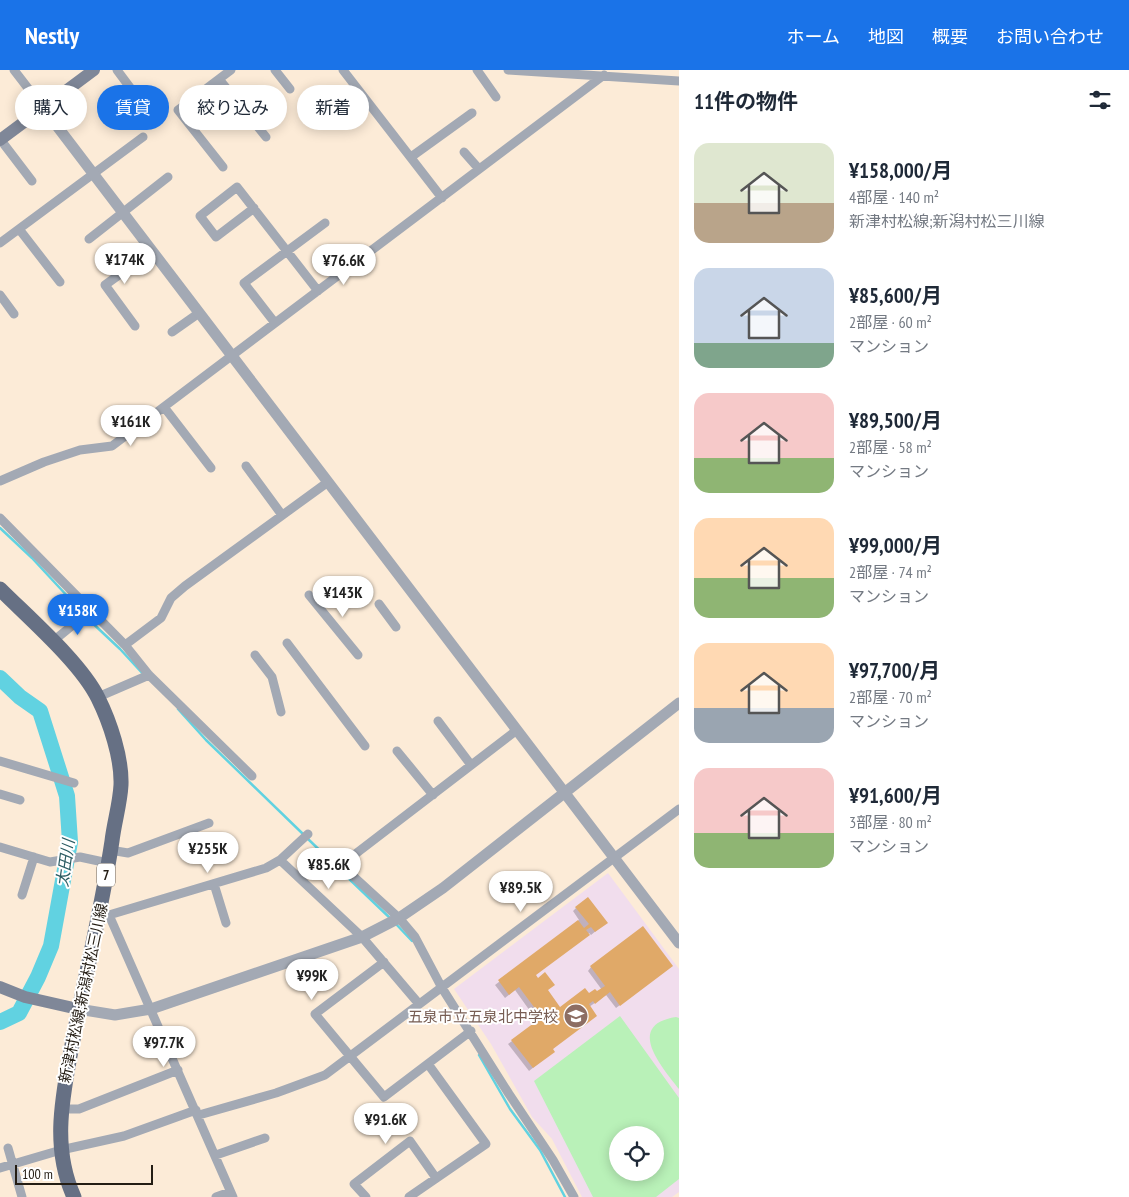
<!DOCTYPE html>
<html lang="ja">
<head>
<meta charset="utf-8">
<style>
	:root { --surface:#fff; --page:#f6f6f7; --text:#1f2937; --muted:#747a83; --accent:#1a73e8 }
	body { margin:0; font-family:"PT Sans Narrow","Noto Sans JP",sans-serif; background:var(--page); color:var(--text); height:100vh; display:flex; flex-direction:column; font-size:19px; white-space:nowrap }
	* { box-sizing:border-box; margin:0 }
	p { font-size:16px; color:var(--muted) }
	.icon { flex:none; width:28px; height:28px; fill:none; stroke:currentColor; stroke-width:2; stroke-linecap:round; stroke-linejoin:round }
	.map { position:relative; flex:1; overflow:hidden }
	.panel { display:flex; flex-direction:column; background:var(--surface); width:450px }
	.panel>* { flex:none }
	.hud { position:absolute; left:15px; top:15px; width:475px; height:45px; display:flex; gap:10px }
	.buttons { position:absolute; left:609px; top:1056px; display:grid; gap:10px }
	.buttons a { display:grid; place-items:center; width:55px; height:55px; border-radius:50%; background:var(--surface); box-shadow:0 2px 12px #0003; font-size:25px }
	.scale { position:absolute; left:15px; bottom:12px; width:138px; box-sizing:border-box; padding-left:5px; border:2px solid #241d14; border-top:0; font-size:14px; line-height:18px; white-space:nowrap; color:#241d14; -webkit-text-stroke:4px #fff; paint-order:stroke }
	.price { position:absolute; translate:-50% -42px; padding:0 11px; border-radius:18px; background:#fff; color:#222; font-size:16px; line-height:32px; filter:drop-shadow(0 1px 2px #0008) }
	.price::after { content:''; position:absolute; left:50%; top:30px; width:15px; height:11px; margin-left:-8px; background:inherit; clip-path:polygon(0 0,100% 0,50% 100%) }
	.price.current { background:var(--accent); color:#fff }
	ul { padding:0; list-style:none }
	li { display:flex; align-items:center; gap:15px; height:125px; padding:0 15px }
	li span { display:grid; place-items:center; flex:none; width:140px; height:100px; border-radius:15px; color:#555 }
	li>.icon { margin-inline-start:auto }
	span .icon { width:60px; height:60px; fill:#fffc; stroke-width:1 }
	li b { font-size:21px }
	h2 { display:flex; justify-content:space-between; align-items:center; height:60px; padding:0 15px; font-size:21px }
	.tag { padding:0 18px; border-radius:22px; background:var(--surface); box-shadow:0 2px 12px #0003; font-size:18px; line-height:45px }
	.tag.current { background:var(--accent); color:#fff }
	header { display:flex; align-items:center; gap:30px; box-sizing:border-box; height:70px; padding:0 25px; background:var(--accent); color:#fff }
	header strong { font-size:24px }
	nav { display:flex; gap:28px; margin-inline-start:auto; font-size:18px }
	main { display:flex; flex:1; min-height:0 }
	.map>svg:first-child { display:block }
	.education { fill:#f1dded; fill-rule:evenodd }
	.green { fill:#b9f1b8; fill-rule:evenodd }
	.shadow { fill:#0003 }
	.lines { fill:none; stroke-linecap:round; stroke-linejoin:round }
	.stream { stroke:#61d2e1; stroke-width:2.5 }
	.river { stroke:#61d2e1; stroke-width:16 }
	.building { fill:#e0a968 }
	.minor { stroke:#a3a9b4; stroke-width:9 }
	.tertiary { stroke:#a3a9b4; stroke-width:11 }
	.secondary { stroke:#7f8798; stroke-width:12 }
	.primary { stroke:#667084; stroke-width:15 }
	.labels { text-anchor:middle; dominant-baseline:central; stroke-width:4; stroke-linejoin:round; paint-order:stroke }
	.shield { fill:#fff; stroke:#66615a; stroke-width:1 }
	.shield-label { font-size:14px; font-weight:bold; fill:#241d14 }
	.street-label { font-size:15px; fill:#241d14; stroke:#fff }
	.education-label { font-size:15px; fill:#785e54; stroke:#fff; text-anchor:end }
	.water-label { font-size:16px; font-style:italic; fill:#2b5c63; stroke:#fff }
</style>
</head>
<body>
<header>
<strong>Nestly</strong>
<nav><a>ホーム</a><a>地図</a><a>概要</a><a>お問い合わせ</a></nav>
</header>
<main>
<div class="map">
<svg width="679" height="1127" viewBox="0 0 679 1127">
	<rect width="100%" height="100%" fill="#fcebd7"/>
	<path class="education" d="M 608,803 L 679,899 L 679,1122 L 672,1127 L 582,1127 L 552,1069 L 532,1047 L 491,974 L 454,919 ZM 618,1065 L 655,1065 L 655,1102 L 618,1102 Z"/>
	<path class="green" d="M 620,946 L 679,1028 L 679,1109 L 656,1127 L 593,1127 L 534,1011 ZM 618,1065 L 655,1065 L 655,1102 L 618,1102 Z
		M 676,947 L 679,948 L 679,1019 C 663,998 624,955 676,947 Z"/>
	<path class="shadow" d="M 576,838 L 602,856 L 591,865 L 589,863 L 535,905 L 560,939 L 602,920 L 588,901 L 591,897 L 668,899 L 616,938 L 606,925 L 589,937 L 552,980 L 549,985 L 529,1001 L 508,974 L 543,948 L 540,944 L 535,948 L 515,920 L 505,928 L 495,915 L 579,850 L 573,841 Z"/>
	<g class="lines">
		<path class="stream" d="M 0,458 L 32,488 L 83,543
			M 86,547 L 120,579 L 144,605
			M 178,639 L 206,670 L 303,764
			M 307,768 L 339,799
			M 343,803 L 391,849
			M 395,853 L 412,871
			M 479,985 L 510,1039 L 540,1080 L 565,1127"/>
		<path class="river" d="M 0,608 L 20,627 L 40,641 L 67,726 L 70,772 L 51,876 L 38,907 L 19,943 L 0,952"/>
	</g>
	<path class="building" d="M 588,827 L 608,853 L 595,862 L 591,857 L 586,860 L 590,865 L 536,905 L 538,908 L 545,902 L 555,915 L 548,920 L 560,937 L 585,918 L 589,923 L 595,919 L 597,921 L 605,916 L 590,896 L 643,856 L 673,896 L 620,936 L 610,922 L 595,934 L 593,931 L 589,934 L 597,946 L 553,979 L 555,982 L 533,998 L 511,970 L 546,944 L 544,942 L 540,945 L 519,917 L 509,925 L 498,910 L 578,850 L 584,858 L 589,854 L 575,837 Z"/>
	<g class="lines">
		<path class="minor" d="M 14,0 L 44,39
			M 117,0 L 152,47
			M 275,0 L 290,19
			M 343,0 L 442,128
			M 477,0 L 496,27
			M 508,0 L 679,11
			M 219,9 L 266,67
			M 0,69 L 32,111
			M 464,82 L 479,99
			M 411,87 L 472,43
			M 223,97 L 178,40 L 231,0
			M 254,138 L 216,167 L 200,146 L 237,117 L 318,221
			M 19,159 L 60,212
			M 89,169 L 168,107
			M 0,173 L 143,67
			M 0,225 L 14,244
			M 275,253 L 244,213 L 325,153
			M 135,256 L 105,215 L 152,181
			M 172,262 L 199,243
			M 164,337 L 211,398
			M 246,396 L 282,445
			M 0,411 L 44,392 L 80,380 L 112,376 L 604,5
			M 0,448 L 125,575 L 149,605 L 252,706
			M 309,525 L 358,585
			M 379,534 L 396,557
			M 52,572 L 90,541
			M 287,573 L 365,676
			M 125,575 L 161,548 L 171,528 L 185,516 L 328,412
			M 255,585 L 272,607 L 281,642
			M 98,627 L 149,605
			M 438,651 L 471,695
			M 517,660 L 341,795 L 399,848 L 415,867 L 442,918 L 509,1024 L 553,1090 L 574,1127
			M 397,681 L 433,725
			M 0,691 L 74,713
			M 0,724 L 20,730
			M 0,777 L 50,792 L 80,787 L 108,793
			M 110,780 L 128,783 L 209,753
			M 280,790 L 362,867 L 419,934
			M 214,814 L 226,853
			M 22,825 L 34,787
			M 101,842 L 109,845 L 233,1127
			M 109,845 L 266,798 L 280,790 L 308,764
			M 384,892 L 315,944 L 384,1027 L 471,961
			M 60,1039 L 79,1039 L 178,1000
			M 199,1045 L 276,1023 L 325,1005 L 679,739
			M 8,1078 L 22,1127
			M 216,1085 L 265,1068
			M 0,1098 L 61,1080 L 124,1066 L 196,1040
			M 216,1127 L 230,1122
			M 366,1127 L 354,1114 L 410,1071 L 436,1108
			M 409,1127 L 486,1074 L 428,994"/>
		<path class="tertiary" d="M 44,39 L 679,873
			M 78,939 L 115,945 L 151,939 L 362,867 L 399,848 L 443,818 L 679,633"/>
		<path class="secondary" d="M 0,70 L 94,0
			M 0,917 L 25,927 L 78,939"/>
		<path class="primary" d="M 0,519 C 29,548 81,593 98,628 C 110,652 122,688 121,715 C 120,734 114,753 112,771 C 101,844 83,914 70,986 C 61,1034 53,1081 74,1127"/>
	</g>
	<defs>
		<symbol id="school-disc" viewBox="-11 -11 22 22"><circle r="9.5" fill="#8d6e63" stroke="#fff"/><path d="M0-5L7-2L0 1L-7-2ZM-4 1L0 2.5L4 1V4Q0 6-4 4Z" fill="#fff"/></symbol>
	</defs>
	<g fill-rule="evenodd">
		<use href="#school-disc" x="562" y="932" width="28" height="28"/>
	</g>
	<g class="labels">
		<rect class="shield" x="97" y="793.5" width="18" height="23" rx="4"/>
		<g class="shield-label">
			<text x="106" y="805">7</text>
		</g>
		<g class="street-label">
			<text transform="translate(83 923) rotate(-78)">新津村松線;新潟村松三川線</text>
		</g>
		<g class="education-label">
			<text x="558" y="946">五泉市立五泉北中学校</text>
		</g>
		<g class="water-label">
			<text transform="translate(65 793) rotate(-82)">太田川</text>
		</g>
	</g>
</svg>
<div class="buttons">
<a><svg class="icon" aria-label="locate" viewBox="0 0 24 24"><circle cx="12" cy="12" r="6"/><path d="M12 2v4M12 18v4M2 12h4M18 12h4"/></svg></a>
</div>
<div class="scale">100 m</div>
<b class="price" style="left:125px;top:215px">¥174K</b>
<b class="price" style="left:344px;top:216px">¥76.6K</b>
<b class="price" style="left:131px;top:377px">¥161K</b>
<b class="price" style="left:343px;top:548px">¥143K</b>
<b class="price current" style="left:78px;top:566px">¥158K</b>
<b class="price" style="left:208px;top:804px">¥255K</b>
<b class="price" style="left:329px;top:820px">¥85.6K</b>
<b class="price" style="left:521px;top:843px">¥89.5K</b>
<b class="price" style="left:312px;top:931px">¥99K</b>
<b class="price" style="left:164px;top:998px">¥97.7K</b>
<b class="price" style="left:386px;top:1075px">¥91.6K</b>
<div class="hud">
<a class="tag">購入</a>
<a class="tag current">賃貸</a>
<a class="tag">絞り込み</a>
<a class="tag">新着</a>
</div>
</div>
<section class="panel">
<h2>11件の物件<svg class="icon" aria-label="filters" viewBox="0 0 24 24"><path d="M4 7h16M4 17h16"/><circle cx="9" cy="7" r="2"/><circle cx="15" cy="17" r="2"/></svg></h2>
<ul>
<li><span style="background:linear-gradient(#dfe7d0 60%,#b9a48a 0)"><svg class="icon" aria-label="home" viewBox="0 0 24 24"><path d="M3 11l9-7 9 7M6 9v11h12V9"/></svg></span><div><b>¥158,000/月</b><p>4部屋 · 140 m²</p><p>新津村松線;新潟村松三川線</p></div></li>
<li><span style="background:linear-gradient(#c9d6e8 75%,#7fa58c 0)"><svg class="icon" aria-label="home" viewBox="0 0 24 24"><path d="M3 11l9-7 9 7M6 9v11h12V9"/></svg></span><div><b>¥85,600/月</b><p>2部屋 · 60 m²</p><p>マンション</p></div></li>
<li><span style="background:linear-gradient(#f6c9c9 65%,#8fb573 0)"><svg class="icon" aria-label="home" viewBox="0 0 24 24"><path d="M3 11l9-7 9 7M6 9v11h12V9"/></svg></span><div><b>¥89,500/月</b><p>2部屋 · 58 m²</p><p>マンション</p></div></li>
<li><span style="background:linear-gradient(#ffd9b3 60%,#8fb573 0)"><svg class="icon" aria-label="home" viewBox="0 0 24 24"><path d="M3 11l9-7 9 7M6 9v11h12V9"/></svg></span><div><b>¥99,000/月</b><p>2部屋 · 74 m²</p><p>マンション</p></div></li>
<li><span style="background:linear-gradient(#ffd9b3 65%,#9aa5b1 0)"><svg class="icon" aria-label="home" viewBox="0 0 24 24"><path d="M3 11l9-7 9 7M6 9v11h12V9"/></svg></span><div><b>¥97,700/月</b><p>2部屋 · 70 m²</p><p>マンション</p></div></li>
<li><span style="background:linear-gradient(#f6c9c9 65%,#8fb573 0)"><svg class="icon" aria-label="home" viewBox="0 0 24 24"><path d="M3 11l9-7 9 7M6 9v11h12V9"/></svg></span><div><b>¥91,600/月</b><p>3部屋 · 80 m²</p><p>マンション</p></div></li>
</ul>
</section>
</main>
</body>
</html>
